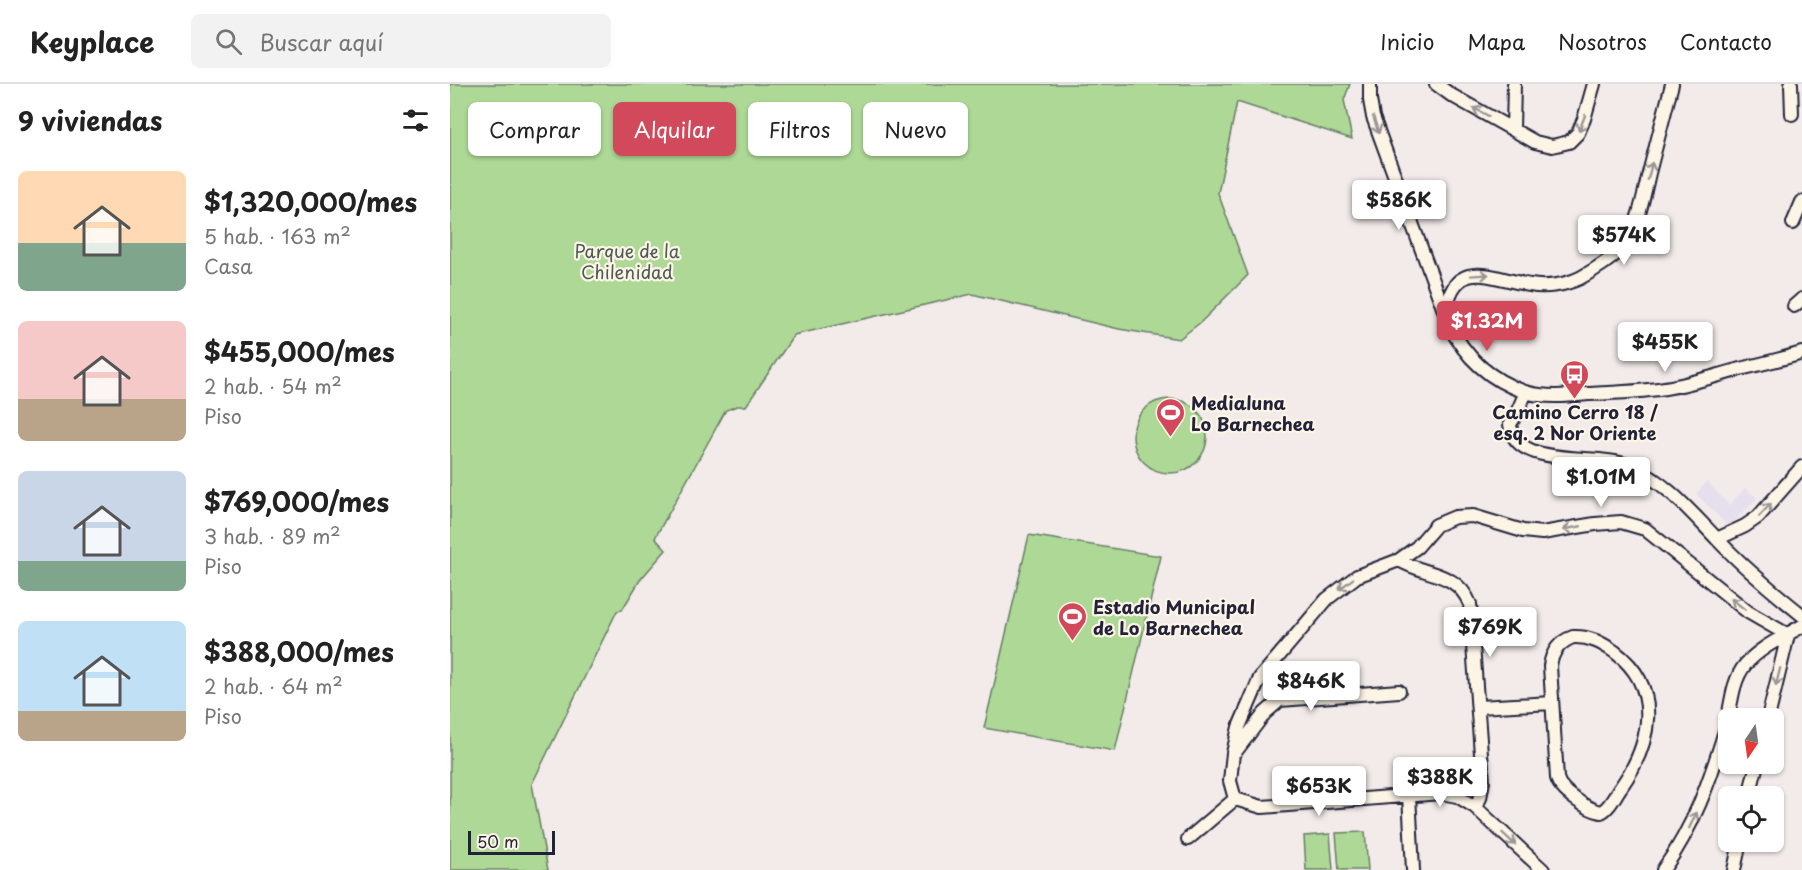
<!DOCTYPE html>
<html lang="es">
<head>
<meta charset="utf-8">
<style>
	:root { --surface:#fff; --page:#f2f2f2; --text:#222; --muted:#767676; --line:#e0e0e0; --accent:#d1495b }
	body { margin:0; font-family:"Playpen Sans",sans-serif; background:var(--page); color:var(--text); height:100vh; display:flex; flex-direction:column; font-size:22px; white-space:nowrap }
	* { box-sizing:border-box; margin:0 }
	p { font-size:20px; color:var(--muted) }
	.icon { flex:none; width:33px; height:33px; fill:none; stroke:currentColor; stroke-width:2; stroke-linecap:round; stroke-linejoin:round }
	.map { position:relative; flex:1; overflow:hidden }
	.sheet { display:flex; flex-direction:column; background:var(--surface); width:450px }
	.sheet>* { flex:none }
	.banner { position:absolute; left:18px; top:18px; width:570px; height:54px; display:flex; gap:12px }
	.needle { width:39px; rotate:193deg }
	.fabs { position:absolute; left:1268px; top:624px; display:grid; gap:12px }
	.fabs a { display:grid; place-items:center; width:66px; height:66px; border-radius:9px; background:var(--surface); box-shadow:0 2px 4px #0004; font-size:30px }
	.scale { position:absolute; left:18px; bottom:15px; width:87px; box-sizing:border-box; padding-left:6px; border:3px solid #22223b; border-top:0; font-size:16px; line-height:21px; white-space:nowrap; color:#22223b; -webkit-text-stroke:4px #fcf5e5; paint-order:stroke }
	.price { position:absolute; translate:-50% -51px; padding:0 14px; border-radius:6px; background:#fff; color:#222; font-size:20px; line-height:39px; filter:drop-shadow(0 2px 3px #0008) }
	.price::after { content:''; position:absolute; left:50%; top:36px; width:18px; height:14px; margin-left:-9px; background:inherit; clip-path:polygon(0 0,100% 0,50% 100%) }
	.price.on { background:var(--accent); color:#fff }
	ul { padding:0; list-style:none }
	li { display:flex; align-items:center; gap:18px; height:150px; padding:0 18px }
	li span { display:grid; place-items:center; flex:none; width:168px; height:120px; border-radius:9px; color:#555 }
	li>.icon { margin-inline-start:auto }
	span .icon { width:72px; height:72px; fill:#fffc; stroke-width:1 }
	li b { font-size:26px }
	h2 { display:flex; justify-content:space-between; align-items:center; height:72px; padding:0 18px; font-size:26px }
	.tag { padding:0 21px; border-radius:9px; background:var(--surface); box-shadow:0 2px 4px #0004; font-size:21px; line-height:54px }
	.tag.on { background:var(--accent); color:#fff }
	header { display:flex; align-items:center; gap:36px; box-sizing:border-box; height:84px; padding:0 30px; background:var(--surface); border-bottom:2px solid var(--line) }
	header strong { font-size:28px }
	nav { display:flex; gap:33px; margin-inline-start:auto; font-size:21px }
	.search { width:420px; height:54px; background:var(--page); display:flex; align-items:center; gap:15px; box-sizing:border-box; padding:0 21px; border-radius:9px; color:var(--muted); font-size:22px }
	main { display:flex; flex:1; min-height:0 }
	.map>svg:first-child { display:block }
	.built { fill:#e6e0ee }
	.green { fill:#add895; stroke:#687d68; stroke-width:1.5 }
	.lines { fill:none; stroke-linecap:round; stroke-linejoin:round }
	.minor-casing { stroke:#22223b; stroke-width:16 }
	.minor { stroke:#fcf5e5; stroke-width:12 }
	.oneway { stroke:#9a9698 }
	.labels { text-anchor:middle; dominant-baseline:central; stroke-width:4.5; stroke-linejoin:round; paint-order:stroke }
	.park-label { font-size:18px; fill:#4c5956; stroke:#fcf5e5 }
	.poi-label { font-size:18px; font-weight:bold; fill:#22223b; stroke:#fcf5e5; text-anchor:start }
</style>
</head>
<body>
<header>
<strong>Keyplace</strong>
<div class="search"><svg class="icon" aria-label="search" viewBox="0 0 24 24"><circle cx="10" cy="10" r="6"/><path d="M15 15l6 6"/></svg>Buscar aquí</div>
<nav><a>Inicio</a><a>Mapa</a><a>Nosotros</a><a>Contacto</a></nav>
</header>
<main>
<section class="sheet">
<h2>9 viviendas<svg class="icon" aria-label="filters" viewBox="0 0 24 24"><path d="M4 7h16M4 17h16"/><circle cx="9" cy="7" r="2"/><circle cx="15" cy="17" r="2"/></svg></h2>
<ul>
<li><span style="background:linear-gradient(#ffd9b3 60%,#7fa58c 0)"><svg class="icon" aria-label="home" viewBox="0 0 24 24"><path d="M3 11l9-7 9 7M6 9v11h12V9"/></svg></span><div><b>$1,320,000/mes</b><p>5 hab. · 163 m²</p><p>Casa</p></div></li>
<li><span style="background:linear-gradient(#f6c9c9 65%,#b9a48a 0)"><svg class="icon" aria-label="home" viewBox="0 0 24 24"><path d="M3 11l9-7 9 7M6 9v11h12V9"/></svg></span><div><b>$455,000/mes</b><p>2 hab. · 54 m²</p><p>Piso</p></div></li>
<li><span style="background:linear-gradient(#c9d6e8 75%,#7fa58c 0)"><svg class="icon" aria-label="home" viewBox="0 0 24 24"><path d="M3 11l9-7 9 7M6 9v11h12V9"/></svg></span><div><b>$769,000/mes</b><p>3 hab. · 89 m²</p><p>Piso</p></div></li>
<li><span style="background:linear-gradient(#bfe0f5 75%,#b9a48a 0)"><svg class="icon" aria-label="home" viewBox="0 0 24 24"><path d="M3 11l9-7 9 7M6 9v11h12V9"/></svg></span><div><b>$388,000/mes</b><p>2 hab. · 64 m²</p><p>Piso</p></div></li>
</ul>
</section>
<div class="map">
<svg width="1352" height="786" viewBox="0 0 1352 786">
	<rect width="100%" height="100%" fill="#f2ebe9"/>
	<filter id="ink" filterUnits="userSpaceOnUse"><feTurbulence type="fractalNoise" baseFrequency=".0167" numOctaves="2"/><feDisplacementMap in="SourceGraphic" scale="12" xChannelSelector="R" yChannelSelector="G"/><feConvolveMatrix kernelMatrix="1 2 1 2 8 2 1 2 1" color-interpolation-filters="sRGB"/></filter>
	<g filter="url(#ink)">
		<path class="built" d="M 1257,397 L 1279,421 L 1295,404 L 1307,414 L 1279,443 L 1246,410 Z"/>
		<path class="green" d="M 0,0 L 900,0 L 894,16 L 902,55 L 787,18 L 768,109 L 798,191 L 751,238 L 729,255 L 669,245 L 522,210 L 344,251 L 296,322 L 287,322 L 276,326 L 205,454 L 216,466 L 190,496 L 172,526 L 167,527 L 82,700 L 98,786 L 0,786 Z
			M683 352a37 37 0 1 1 74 0a37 37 0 1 1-74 0Z
			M 579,451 L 711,472 L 665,667 L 534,644 Z
			M 915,748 L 918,786 L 889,786 L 886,749 Z
			M 880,750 L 883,786 L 856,786 L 854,752 Z"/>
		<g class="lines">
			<defs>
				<path id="minor" d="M 920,0 L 920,16 L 923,33 L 999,240 C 1014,272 1040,296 1075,308 C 1095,314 1117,312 1138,310 C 1163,309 1190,308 1215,304 C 1241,300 1265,292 1290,285 C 1311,280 1332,275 1352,269
					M 986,0 L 1001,11 L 1085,58 L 1102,62 L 1119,58 L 1128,49 L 1134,35 L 1144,0
					M 1341,0 L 1342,30
					M 1063,45 L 1064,0
					M 1343,139 L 1352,118
					M 1344,222 L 1352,215
					M 996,230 C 1002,170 1044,195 1080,201 C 1096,204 1115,201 1130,194 C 1143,187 1165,173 1174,162 C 1188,144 1194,110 1199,89 C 1207,59 1214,30 1222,0
					M 1076,308 L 1066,331 L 1060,340 C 1064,386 1147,368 1180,382 C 1216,398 1240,427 1267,455 C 1293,483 1322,507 1352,531
					M 1267,455 L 1295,442 L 1308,433 L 1352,383
					M 949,476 C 975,492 1007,487 1020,520 L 1033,697 L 1030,714 L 1025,723
					M 1123,553 C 1139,552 1152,559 1165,568 C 1213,604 1201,660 1171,703 C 1165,711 1160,724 1151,728 C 1138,726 1110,707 1107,694 L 1100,582 C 1102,568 1109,558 1123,553 Z
					M 1028,623 L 1102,619
					M 1318,634 L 1338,551
					M 786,667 L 815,629 L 830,616 L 949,607
					M 959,711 L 963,786
					M 1299,712 L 1307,680
					M 785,715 L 780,697 L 783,669 L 789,643 L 810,594 L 877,515 L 907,492 L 949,476 L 967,463 L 986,441 L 1005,433 L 1023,432 L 1073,447 L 1092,449 L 1145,440 L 1171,438 L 1195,445 L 1298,528 L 1338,551
					M 785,715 L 812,723 L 991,709 L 1007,712 L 1025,723 L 1093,786
					M 738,755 L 785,715
					M 1213,786 C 1244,742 1259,699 1275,647 C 1281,626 1281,598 1295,581 C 1309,564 1333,553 1352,542
					M 1284,786 L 1290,758"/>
			</defs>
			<use href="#minor" class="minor-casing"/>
			<use href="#minor" class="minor"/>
		</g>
		<defs><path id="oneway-shaft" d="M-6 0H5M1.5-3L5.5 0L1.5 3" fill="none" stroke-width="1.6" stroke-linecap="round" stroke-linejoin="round" transform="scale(1.5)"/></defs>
		<g class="oneway">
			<use href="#oneway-shaft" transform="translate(1031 28) rotate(-152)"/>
			<use href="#oneway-shaft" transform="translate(1132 39) rotate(112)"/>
			<use href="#oneway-shaft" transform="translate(926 41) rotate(71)"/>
			<use href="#oneway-shaft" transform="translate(1200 87) rotate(-76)"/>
			<use href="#oneway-shaft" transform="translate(1030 191) rotate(-4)"/>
			<use href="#oneway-shaft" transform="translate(1315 426) rotate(-47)"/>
			<use href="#oneway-shaft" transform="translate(1122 444) rotate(169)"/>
			<use href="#oneway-shaft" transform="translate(896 500) rotate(143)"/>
			<use href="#oneway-shaft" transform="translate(1288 520) rotate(-141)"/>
			<use href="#oneway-shaft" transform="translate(1328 593) rotate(104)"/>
			<use href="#oneway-shaft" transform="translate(1243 736) rotate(-65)"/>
			<use href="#oneway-shaft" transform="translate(1059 755) rotate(43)"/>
		</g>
	</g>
	<defs>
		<symbol id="bus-pin" viewBox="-11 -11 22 30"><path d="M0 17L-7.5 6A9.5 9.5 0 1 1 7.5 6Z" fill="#d1495b" stroke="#fcf5e5"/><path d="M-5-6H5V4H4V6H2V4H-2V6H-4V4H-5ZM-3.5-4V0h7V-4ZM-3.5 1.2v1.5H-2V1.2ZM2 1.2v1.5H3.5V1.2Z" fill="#fff"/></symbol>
		<symbol id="stadium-pin" viewBox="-11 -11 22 30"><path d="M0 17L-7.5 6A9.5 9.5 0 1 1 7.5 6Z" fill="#d1495b" stroke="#fcf5e5"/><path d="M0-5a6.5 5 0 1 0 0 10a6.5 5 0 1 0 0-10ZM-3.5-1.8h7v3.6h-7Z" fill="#fff"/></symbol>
	</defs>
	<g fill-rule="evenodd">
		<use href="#bus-pin" x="1108" y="274" width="33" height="45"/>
		<use href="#stadium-pin" x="704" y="312" width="33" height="45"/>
		<use href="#stadium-pin" x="606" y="516" width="33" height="45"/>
	</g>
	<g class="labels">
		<g class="park-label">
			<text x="177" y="166">Parque de la<tspan x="177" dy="21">Chilenidad</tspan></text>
		</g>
		<g class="poi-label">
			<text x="741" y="318">Medialuna<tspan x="741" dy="21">Lo Barnechea</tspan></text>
			<text x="1125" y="327" text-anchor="middle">Camino Cerro 18 /<tspan x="1125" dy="21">esq. 2 Nor Oriente</tspan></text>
			<text x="643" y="522">Estadio Municipal<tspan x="643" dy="21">de Lo Barnechea</tspan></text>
		</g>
	</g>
</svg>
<div class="fabs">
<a><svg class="needle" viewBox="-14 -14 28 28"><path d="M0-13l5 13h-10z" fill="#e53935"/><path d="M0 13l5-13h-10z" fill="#767676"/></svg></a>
<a><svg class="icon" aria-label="locate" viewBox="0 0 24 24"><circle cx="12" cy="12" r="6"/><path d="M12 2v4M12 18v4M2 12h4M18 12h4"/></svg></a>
</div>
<div class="scale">50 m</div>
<b class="price" style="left:949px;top:147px">$586K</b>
<b class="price" style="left:1174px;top:182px">$574K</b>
<b class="price on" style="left:1037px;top:268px">$1.32M</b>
<b class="price" style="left:1215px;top:289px">$455K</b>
<b class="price" style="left:1151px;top:424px">$1.01M</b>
<b class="price" style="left:1040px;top:574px">$769K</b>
<b class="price" style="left:861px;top:628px">$846K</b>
<b class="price" style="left:990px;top:724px">$388K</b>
<b class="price" style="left:869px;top:733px">$653K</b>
<div class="banner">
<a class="tag">Comprar</a>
<a class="tag on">Alquilar</a>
<a class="tag">Filtros</a>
<a class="tag">Nuevo</a>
</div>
</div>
</main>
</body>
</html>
